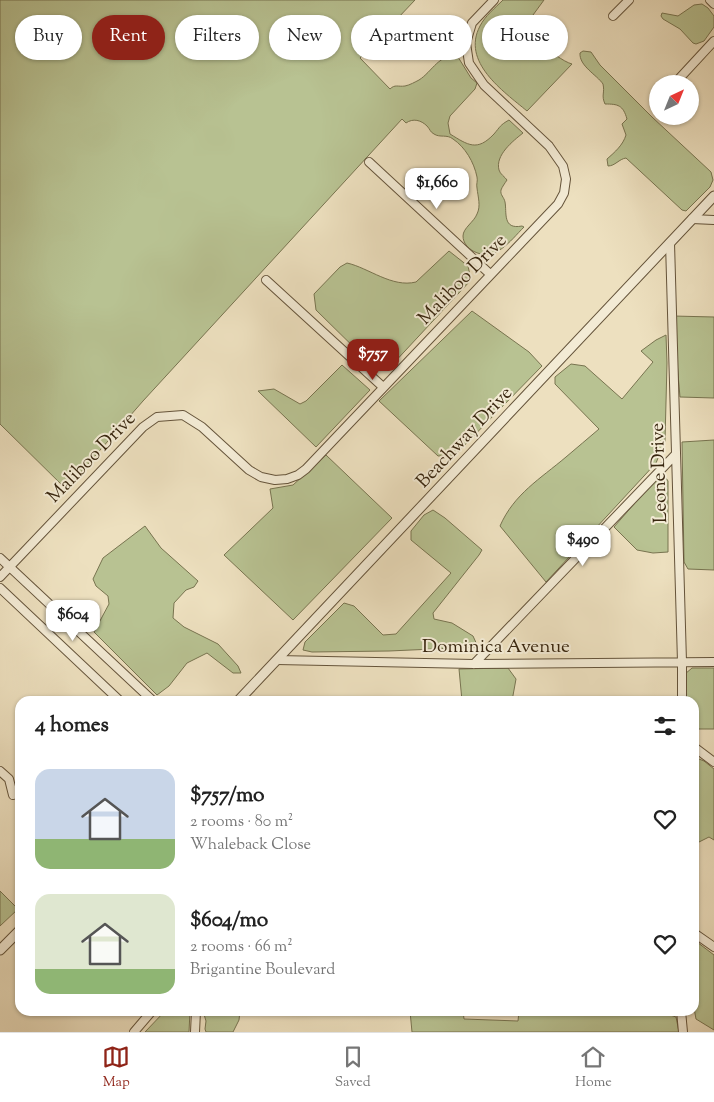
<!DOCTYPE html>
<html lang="en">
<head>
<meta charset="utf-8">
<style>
	:root { --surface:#fff; --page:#f2f2f2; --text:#222; --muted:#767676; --line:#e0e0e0; --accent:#8f2418 }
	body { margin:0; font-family:"Sorts Mill Goudy",serif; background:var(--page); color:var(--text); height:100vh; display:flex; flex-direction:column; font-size:19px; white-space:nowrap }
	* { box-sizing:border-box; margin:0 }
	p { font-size:16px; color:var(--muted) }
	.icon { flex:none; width:28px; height:28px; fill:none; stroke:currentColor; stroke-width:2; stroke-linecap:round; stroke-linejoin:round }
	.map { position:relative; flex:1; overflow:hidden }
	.details { position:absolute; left:15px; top:696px; width:684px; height:320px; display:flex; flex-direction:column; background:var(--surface); border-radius:15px; box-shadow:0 1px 4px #0004 }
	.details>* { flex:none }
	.guide { position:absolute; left:15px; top:15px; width:685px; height:45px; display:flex; gap:10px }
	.needle { width:32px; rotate:43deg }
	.controls { position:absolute; left:649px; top:75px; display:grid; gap:10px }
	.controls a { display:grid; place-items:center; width:50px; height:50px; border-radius:50%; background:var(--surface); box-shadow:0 1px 4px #0004; font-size:25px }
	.price { position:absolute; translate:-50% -42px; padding:0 11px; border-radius:10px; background:#fff; color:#222; font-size:16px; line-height:32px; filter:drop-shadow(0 1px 2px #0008) }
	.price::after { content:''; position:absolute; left:50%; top:30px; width:15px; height:11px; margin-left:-8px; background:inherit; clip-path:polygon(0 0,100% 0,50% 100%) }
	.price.active { background:var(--accent); color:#fff }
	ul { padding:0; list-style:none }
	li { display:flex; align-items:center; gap:15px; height:125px; padding:0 20px }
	li span { display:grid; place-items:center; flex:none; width:140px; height:100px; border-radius:15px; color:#555 }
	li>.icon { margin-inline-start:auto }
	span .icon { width:60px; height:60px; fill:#fffc; stroke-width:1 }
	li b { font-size:21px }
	h2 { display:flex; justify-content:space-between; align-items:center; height:60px; padding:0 20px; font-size:21px }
	.chip { padding:0 18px; border-radius:22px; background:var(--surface); box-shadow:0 1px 4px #0004; font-size:18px; line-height:45px }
	.chip.active { background:var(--accent); color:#fff }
	.tabs { display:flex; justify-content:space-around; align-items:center; height:70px; border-top:1px solid var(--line); background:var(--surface); font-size:14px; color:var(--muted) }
	.tabs a { display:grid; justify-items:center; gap:2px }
	.tabs .active { color:var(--accent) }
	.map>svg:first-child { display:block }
	.green { fill:#b8c292; stroke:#787450 }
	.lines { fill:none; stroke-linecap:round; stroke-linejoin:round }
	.minor-casing { stroke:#65543b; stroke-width:10 }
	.tertiary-casing { stroke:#65543b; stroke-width:11 }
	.minor { stroke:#f3ebd5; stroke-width:8 }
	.tertiary { stroke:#f3ebd5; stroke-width:9 }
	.labels { text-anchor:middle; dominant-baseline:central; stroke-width:4; stroke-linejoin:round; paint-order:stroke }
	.street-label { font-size:19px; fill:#38260f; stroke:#f3ebd5 }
</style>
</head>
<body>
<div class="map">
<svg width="714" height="1032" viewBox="0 0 714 1032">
	<rect width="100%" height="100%" fill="#ede0bf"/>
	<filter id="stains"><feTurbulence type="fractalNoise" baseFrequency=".004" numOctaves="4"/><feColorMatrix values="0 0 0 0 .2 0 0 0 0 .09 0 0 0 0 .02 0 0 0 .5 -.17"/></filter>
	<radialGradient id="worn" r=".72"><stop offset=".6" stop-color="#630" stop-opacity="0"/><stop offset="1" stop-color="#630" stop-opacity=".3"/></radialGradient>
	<path class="green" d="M 0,0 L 415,0 L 360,58 L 390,89 C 395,84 398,87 405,86 C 410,85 415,82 419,80 C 432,72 440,52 458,57 L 471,78 L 477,83 L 475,89 L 450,116 L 448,123 L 450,134 C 468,145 477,152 494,134 C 500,127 500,125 509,120 L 523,133 C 513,141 495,155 499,170 C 500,174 505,177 507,180 C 505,183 502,187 501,190 C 500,195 504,197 505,202 C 507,212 502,230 522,226 L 524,227 C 510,241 495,263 473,251 C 468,248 463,243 463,236 C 463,228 474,222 477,214 C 481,206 478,197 477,188 C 476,184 478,181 477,177 C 474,162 465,147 453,139 C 447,134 440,138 434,134 C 430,132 430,129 427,126 C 421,120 413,118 406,123 L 402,119 L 143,401 L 66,489 L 0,424 Z
		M 503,0 L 544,0 L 533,15 C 546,26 546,27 543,43 C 547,50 564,62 572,64 L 527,111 C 503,91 461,62 480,26 C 485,16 495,8 503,0 Z
		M 702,4 L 708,8 L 714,16 L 714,27 L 704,41 L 696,44 L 693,43 L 680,29 L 663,19 L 661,16 L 662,13 L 678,16 L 694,5 Z
		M 583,51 L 591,52 L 600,65 L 652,117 L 711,172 L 713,180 L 710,187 L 686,211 L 682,210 L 626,158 C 619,159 615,166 608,166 L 607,159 C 615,152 623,145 626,135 L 622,124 L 627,119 C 623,105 618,104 605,104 C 601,95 605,93 603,84 C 597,75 579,66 580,53 Z
		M 449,251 L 468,266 L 471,280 L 391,366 L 384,368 L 370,363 L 316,310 L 314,294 L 340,267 L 347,263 C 369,268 392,288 416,282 Z
		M 472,311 L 529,352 L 542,366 L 455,455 L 438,456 L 379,401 Z
		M 673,316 L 714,317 L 714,398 L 680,397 Z
		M 666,335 L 667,363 L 665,441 L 656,463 L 546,582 L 500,526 C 514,494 540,479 566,457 C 577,448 588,438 599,429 L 555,384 L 555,377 L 571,364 L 585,366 L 622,399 L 653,362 L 641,351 L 656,340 Z
		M 342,365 L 370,390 L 316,447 L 258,391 L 274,389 L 300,404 L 306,401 Z
		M 714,440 L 714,570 L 688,569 L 684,562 L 682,442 Z
		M 326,455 L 392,518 L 293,620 L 224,555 L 273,508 L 270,489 L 293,485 Z
		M 662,472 L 668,481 L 668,552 L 653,553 L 637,550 L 614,527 Z
		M 433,510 L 445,518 L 482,550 L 479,555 L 433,613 L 434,619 L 452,623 L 473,636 L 478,647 L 389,651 L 312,652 L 303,650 L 305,642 L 344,603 L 354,606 L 383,635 L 396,634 L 451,573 L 411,540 L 411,531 L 424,515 Z
		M 145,526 L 161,548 L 198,581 L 194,587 L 186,590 L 174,603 L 173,618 L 184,627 L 218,644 L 238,666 L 241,673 L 233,673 L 207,653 L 187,663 L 169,686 L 157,695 L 94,632 L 109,604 L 108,596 L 96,586 L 93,579 L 103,558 Z
		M 508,668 L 516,679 L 512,701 L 462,701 L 459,669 Z
		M 692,668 L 714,668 L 714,729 L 694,729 L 694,701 L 686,701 L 685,674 Z
		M 694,757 L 704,761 L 714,769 L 714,840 L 709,837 L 699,842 L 694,838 Z
		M 0,891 L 18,909 L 0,926 Z
		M 694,942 L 697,942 L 714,955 L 714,1030 L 696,1019 L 694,1008 Z
		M 165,1011 L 190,1011 L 189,1032 L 145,1032 Z
		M 203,1011 L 240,1011 L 239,1020 L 233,1032 L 206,1032 L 205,1029 L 206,1021 Z
		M 410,1011 L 463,1011 L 464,1019 L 518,1021 L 519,1011 L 648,1011 L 665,1013 L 676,1017 L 679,1032 L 412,1032 Z"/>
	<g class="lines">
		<defs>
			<path id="minor" d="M 710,0 L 714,4
				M 613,16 L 629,0
				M 677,81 L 714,41
				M 369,162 L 490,274
				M 692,219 L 714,220
				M 670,243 L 682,662 L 682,701
				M 266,280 L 383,387
				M 0,558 L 153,701
				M 0,577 L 143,427 L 157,417 L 183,415 L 202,427 L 249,470 L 261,477 L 275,480 L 287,479 L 298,475 L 306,469 L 558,204 L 564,193 L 566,179 L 563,166 L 549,146 L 484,85 L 469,63 L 466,43 L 472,23 L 494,0
				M 0,588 L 120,701
				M 277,660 L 474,664 L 714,662
				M 474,664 L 675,455
				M 694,747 L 714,762
				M 0,771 L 9,779 L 13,795
				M 694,933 L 714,947
				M 681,1011 L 683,1032
				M 134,1032 L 152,1011
				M 195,1032 L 196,1011"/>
			<path id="tertiary" d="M 238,701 L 714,196
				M 0,950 L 20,930"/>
		</defs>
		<use href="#minor" class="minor-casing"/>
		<use href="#tertiary" class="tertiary-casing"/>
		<use href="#minor" class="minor"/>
		<use href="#tertiary" class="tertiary"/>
	</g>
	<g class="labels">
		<g class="street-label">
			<text transform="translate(463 280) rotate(-46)">Maliboo Drive</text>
			<text transform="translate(465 438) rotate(-47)">Beachway Drive</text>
			<text transform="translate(92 458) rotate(-46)">Maliboo Drive</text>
			<text transform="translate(660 473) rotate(-92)">Leone Drive</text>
			<text x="496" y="647">Dominica Avenue</text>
		</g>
	</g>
	<rect width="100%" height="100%" filter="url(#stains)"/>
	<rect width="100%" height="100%" fill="url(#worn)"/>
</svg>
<div class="controls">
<a><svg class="needle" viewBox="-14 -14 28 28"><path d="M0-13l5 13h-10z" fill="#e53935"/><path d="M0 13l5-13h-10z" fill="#767676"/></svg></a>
</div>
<b class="price" style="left:437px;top:210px">$1,660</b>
<b class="price active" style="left:373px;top:381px">$757</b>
<b class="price" style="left:583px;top:567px">$490</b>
<b class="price" style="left:73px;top:642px">$604</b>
<div class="guide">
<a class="chip">Buy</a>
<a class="chip active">Rent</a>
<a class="chip">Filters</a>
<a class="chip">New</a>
<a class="chip">Apartment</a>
<a class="chip">House</a>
</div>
<section class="details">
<h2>4 homes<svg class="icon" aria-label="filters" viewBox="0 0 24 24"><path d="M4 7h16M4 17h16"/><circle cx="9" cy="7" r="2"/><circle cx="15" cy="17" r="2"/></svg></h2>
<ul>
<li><span style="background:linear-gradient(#c9d6e8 70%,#8fb573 0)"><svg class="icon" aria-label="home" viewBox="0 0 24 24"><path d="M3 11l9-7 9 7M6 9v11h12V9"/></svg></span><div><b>$757/mo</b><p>2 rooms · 80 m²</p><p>Whaleback Close</p></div><svg class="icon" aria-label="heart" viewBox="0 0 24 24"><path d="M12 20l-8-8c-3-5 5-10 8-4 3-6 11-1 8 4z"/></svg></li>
<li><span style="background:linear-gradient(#dfe7d0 75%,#8fb573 0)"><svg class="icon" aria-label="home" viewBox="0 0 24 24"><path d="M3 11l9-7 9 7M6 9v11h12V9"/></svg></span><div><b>$604/mo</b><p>2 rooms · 66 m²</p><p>Brigantine Boulevard</p></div><svg class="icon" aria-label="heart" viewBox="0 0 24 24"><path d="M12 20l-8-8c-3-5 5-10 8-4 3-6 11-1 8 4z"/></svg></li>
</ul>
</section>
</div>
<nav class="tabs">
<a class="active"><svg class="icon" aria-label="map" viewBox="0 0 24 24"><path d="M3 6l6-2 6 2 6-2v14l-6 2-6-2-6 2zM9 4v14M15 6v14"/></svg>Map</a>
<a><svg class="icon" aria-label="saved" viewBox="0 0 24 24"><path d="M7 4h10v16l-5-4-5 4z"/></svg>Saved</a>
<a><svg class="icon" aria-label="home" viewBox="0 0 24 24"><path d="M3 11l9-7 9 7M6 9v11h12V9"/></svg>Home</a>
</nav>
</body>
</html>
